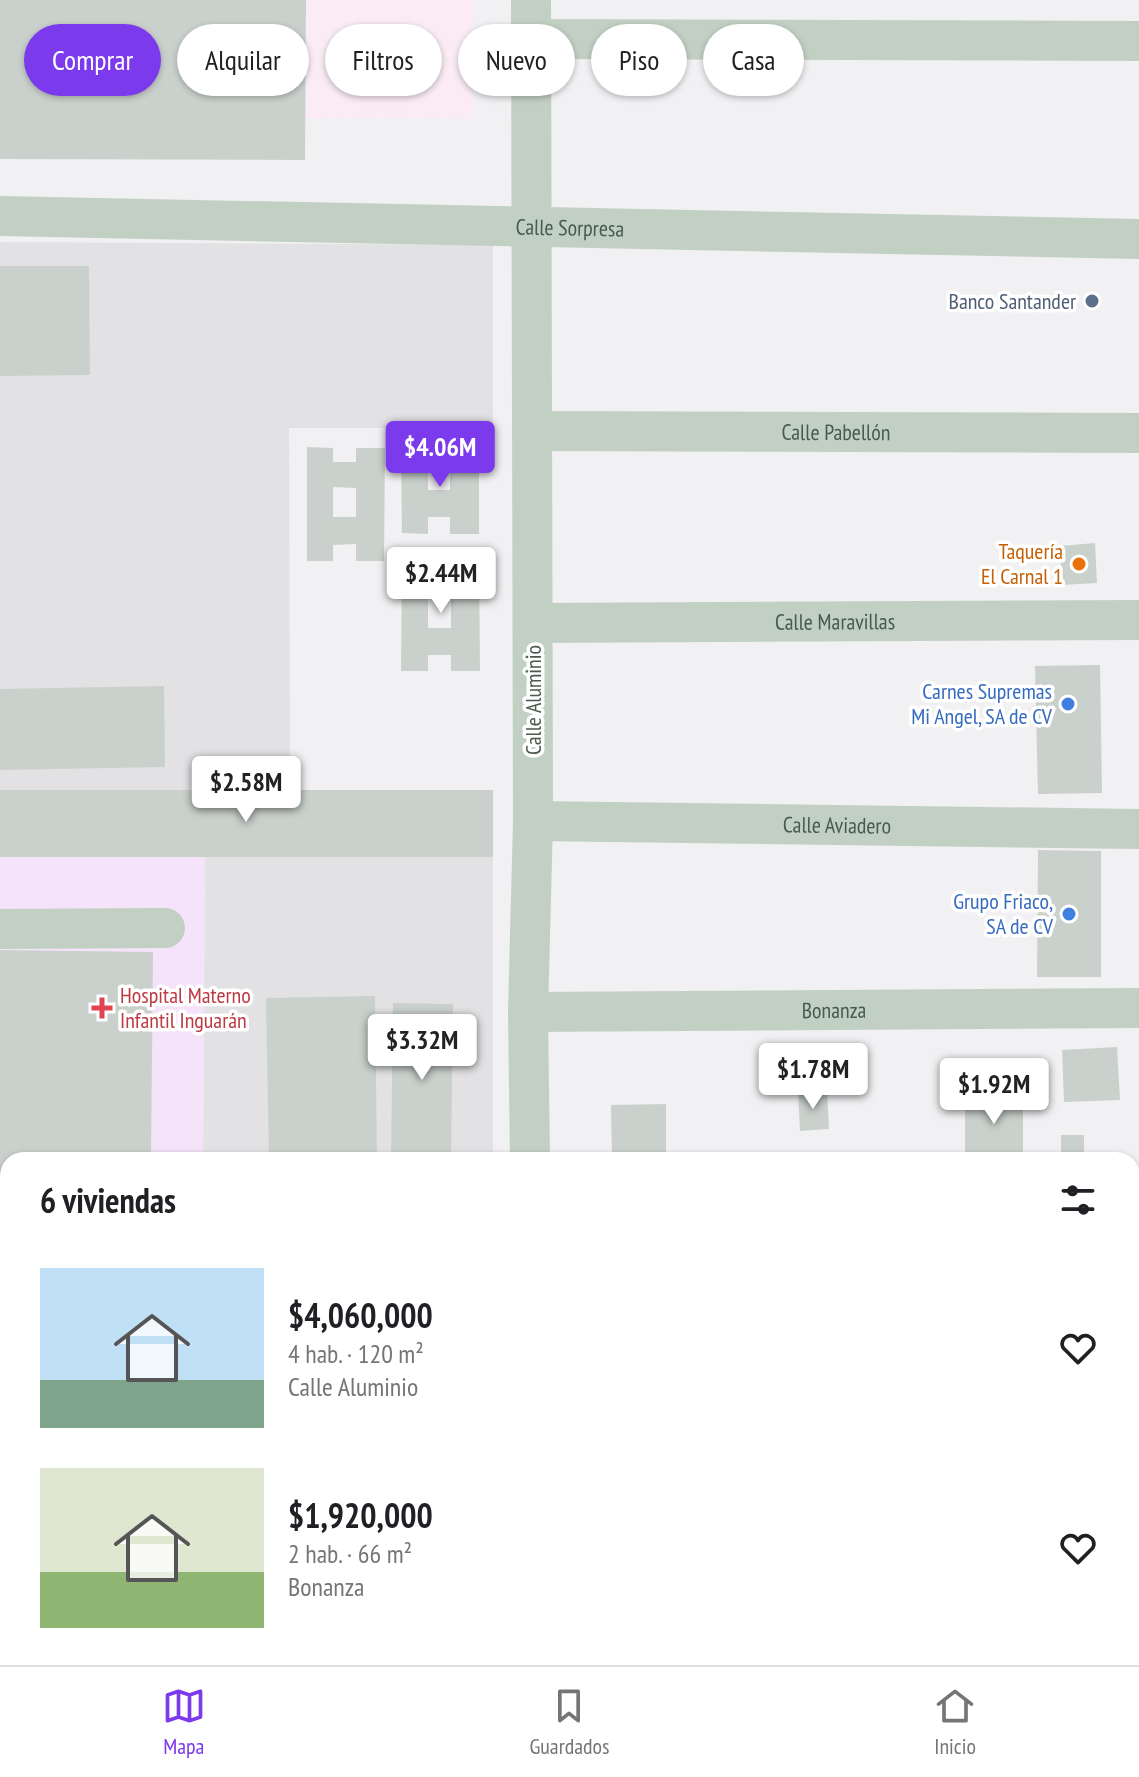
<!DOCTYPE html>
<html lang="es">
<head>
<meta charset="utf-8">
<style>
	:root { --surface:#fff; --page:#f6f6f6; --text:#202124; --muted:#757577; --line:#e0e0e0; --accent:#7c3aed }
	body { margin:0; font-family:"PT Sans Narrow",sans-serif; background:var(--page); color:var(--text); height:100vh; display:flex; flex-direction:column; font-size:30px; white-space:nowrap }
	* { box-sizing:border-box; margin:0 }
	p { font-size:26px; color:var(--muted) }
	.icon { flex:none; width:44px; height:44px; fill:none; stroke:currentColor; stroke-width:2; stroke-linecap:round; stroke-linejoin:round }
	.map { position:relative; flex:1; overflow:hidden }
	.side { position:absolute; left:0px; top:1152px; width:1140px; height:514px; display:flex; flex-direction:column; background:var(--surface); border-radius:24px 24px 0 0; box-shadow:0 2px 6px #0004 }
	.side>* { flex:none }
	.guide { position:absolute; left:24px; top:24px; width:1092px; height:72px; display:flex; gap:16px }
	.price { position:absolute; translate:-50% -68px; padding:0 18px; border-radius:8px; background:#fff; color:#222; font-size:26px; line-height:52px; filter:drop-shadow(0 2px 4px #0008) }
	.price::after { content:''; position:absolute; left:50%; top:48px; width:24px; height:18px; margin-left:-12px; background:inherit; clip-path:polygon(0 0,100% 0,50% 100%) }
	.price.current { background:var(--accent); color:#fff }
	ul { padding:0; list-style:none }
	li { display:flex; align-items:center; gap:24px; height:200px; padding:0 40px }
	li span { display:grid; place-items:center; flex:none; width:224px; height:160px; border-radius:0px; color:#555 }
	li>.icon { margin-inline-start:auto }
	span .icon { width:96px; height:96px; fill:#fffc; stroke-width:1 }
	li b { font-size:34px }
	h2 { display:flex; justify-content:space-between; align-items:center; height:96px; padding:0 40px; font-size:34px }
	.pill { padding:0 28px; border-radius:36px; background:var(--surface); box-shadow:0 2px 6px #0004; font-size:28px; line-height:72px }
	.pill.current { background:var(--accent); color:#fff }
	.tabs { display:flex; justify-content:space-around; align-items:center; height:112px; border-top:2px solid var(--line); background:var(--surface); font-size:22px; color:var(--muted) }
	.tabs a { display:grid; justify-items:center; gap:4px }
	.tabs .current { color:var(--accent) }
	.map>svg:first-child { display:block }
	.commercial { fill:#faebf4 }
	.education { fill:#e2e1e3 }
	.medical { fill:#f4e3f9 }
	.green { fill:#e8ebc3 }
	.building { fill:#cad1cc; fill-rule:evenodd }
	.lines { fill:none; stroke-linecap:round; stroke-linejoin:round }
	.minor { stroke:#c2d0c4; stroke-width:40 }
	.service-dot { fill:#5c6f8a; stroke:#fff; stroke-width:3 }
	.food-dot { fill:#e8710a; stroke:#fff; stroke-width:3 }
	.shop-dot { fill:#3f7fe0; stroke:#fff; stroke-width:3 }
	.health-dot { fill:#e0444e; stroke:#fff; stroke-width:3 }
	.labels { text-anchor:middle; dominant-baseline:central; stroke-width:7; stroke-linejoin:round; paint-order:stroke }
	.street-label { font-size:22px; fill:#495b4c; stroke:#fff }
	.service-label { font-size:22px; fill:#4e5e75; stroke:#fff; text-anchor:end }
	.food-label { font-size:22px; fill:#c56008; stroke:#fff; text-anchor:end }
	.shop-label { font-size:22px; fill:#366cbe; stroke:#fff; text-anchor:end }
	.health-label { font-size:22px; fill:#be3a42; stroke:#fff; text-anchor:start }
</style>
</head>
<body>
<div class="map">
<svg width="1139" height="1665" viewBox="0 0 1139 1665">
	<rect width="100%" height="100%" fill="#f1f0f2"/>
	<path class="commercial" d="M 306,0 L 474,0 L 474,119 L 306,118 Z"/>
	<path class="education" d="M 0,242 L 493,245 L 493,428 L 289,428 L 290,790 L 0,790 Z
		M 205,857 L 493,857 L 493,1160 L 203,1160 Z"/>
	<path class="medical" d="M 0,857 L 205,857 L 203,1160 L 8,1160 L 8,1334 L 0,1334 Z"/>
	<path class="green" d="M 0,1334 L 8,1334 L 8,1658 L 493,1658 L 493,1665 L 0,1665 Z"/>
	<path class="building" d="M 0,0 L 306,0 L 305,160 L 0,159 Z
		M 0,266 L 89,266 L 90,375 L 0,376 Z
		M 307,447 L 333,448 L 333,462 L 356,462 L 356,448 L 385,448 L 384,561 L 356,561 L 356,544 L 333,545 L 333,561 L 307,561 ZM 333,487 L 356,488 L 356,517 L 333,517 Z
		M 401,447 L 479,448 L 479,534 L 450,534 L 450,517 L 428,517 L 428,534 L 402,533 ZM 428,460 L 450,460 L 450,490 L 428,490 Z
		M 1095,543 L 1097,583 L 1062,585 L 1060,546 Z
		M 402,558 L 428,558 L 428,572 L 451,573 L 451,558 L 479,559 L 480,671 L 451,671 L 451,655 L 428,655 L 428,671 L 401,671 ZM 428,598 L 451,598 L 451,628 L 428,628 Z
		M 1100,665 L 1102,793 L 1038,794 L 1035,666 Z
		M 164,686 L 165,767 L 0,770 L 0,689 Z
		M 0,790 L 493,790 L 493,857 L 0,857 Z
		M 1038,850 L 1101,851 L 1101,977 L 1037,977 Z
		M 0,950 L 153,952 L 151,1160 L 8,1160 L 8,1321 L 0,1321 Z
		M 375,996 L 377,1160 L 269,1160 L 266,998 Z
		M 393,1003 L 453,1004 L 451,1160 L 391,1160 Z
		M 1117,1047 L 1120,1100 L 1064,1102 L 1062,1050 Z
		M 965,1090 L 992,1091 L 992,1128 L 994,1097 L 1023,1097 L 1023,1160 L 992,1160 L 992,1154 L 965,1154 Z
		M 827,1091 L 829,1129 L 800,1131 L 798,1092 Z
		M 666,1104 L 666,1159 L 612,1160 L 611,1105 Z
		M 1061,1135 L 1084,1135 L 1084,1160 L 1061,1160 Z
		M 0,1346 L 6,1346 L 6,1404 L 0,1404 Z
		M 109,1658 L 245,1658 L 247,1665 L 109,1665 Z
		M 701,1658 L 736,1658 L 737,1665 L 701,1665 Z
		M 769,1658 L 793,1658 L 793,1665 L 769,1665 Z"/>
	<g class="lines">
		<g class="minor">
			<path d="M 531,39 L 1139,41"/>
			<path id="s1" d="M 0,216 L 1139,239"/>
			<path id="s2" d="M 532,431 L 1139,433"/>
			<path id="s3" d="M 533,623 L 1139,620"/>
			<path id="s4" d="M 533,821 L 1139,829"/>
			<path d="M 0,929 L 165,928"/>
			<path id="s5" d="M 528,1012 L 1139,1008"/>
			<path d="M 530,1160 L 528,1012 L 533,821 L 531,0"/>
			<path d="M 1132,1240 L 1139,1240"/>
			<path d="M 1132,1465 L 1139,1465"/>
			<path d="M 529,1658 L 529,1665"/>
		</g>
	</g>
	<circle class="service-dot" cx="1092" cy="301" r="8"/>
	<circle class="food-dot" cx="1079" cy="564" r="8"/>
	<g class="shop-dot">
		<circle cx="1068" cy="704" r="8"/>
		<circle cx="1069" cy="914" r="8"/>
	</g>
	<path class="health-dot" d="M98 996h8v8h8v8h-8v8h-8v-8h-8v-8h8z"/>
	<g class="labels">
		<g class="street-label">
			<text stroke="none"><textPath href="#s1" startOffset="570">Calle Sorpresa</textPath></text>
			<text stroke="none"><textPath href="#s2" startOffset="304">Calle Pabellón</textPath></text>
			<text stroke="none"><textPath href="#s3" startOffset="302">Calle Maravillas</textPath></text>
			<text transform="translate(533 700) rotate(-90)">Calle Aluminio</text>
			<text stroke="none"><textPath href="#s4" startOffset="304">Calle Aviadero</textPath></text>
			<text stroke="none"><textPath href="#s5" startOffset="306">Bonanza</textPath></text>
		</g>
		<g class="service-label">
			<text x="1076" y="301">Banco Santander</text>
		</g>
		<g class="food-label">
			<text x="1063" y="551">Taquería<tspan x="1063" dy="25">El Carnal 1</tspan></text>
		</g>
		<g class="shop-label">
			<text x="1052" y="691">Carnes Supremas<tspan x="1052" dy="25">Mi Angel, SA de CV</tspan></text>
			<text x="1053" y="901">Grupo Friaco,<tspan x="1053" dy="25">SA de CV</tspan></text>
		</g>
		<g class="health-label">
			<text x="120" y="995">Hospital Materno<tspan x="120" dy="25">Infantil Inguarán</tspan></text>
		</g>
	</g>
</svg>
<b class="price current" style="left:440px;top:489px">$4.06M</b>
<b class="price" style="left:441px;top:615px">$2.44M</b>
<b class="price" style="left:246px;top:824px">$2.58M</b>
<b class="price" style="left:422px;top:1082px">$3.32M</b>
<b class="price" style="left:813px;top:1111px">$1.78M</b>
<b class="price" style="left:994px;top:1126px">$1.92M</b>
<div class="guide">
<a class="pill current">Comprar</a>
<a class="pill">Alquilar</a>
<a class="pill">Filtros</a>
<a class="pill">Nuevo</a>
<a class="pill">Piso</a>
<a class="pill">Casa</a>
</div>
<section class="side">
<h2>6 viviendas<svg class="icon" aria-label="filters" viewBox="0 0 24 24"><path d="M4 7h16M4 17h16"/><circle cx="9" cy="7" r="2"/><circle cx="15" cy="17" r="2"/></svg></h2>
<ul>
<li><span style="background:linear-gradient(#bfe0f5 70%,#7fa58c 0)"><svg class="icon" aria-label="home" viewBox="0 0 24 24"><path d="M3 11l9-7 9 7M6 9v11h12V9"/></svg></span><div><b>$4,060,000</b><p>4 hab. · 120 m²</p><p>Calle Aluminio</p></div><svg class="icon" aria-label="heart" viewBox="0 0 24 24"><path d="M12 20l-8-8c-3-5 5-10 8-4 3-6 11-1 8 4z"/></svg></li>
<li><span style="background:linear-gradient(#dfe7d0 65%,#8fb573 0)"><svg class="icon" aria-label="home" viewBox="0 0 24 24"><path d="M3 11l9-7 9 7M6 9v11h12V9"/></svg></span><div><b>$1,920,000</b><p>2 hab. · 66 m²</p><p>Bonanza</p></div><svg class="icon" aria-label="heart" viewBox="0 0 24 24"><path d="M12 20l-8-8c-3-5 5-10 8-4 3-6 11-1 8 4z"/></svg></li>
</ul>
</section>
</div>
<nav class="tabs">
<a class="current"><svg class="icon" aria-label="map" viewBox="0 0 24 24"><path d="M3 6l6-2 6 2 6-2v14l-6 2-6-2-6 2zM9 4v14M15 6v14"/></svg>Mapa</a>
<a><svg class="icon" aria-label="saved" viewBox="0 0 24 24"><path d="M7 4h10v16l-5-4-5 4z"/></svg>Guardados</a>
<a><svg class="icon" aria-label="home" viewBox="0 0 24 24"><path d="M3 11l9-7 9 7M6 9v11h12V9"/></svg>Inicio</a>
</nav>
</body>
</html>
